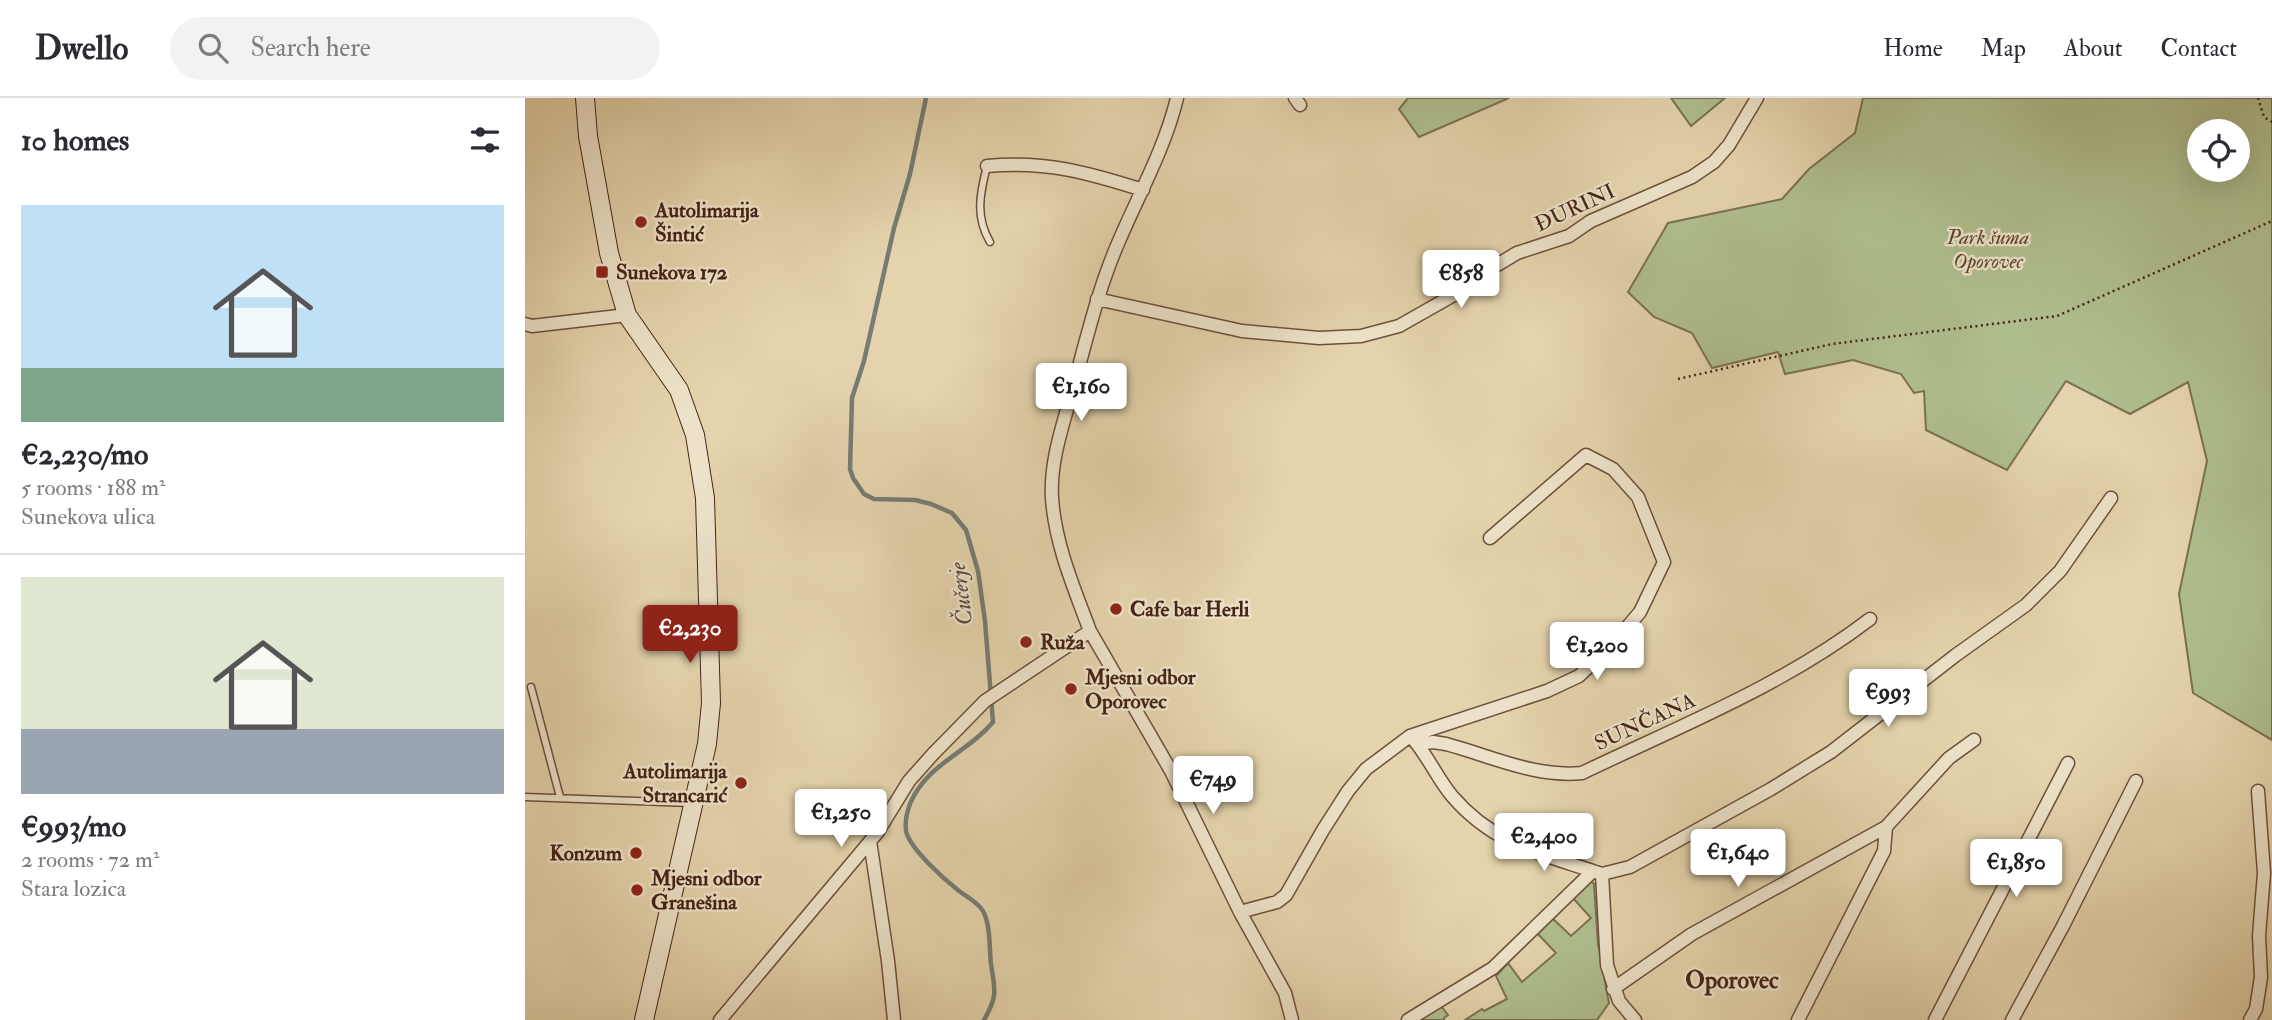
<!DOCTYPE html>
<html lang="en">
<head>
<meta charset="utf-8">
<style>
	:root { --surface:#fff; --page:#f2f2f3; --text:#2b2b33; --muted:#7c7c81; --line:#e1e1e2; --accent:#8f2418 }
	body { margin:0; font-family:"IM FELL Double Pica",serif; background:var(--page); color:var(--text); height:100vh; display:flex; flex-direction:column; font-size:26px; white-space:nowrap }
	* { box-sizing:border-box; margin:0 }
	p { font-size:23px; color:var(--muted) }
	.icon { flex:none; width:38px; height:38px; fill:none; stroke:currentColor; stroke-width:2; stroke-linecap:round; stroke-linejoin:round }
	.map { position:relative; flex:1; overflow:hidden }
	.side { display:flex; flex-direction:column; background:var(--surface); width:525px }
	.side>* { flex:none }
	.tools { position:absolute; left:1662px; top:21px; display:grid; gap:14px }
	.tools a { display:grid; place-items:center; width:63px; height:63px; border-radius:50%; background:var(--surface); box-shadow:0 7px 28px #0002; font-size:35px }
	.price { position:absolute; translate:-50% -60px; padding:0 16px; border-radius:7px; background:#fff; color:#222; font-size:23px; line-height:46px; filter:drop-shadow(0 2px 4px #0008) }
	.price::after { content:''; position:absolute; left:50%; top:42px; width:21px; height:16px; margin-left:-10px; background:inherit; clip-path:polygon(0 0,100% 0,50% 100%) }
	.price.selected { background:var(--accent); color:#fff }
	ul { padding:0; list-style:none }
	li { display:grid; align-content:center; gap:14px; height:371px; padding:0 21px }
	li+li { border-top:2px solid var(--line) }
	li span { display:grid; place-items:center; height:217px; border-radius:0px; color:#555 }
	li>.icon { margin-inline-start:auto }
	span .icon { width:126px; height:126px; fill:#fffc; stroke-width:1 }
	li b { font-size:30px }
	h2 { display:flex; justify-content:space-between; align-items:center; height:84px; padding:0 21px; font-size:30px }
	header { display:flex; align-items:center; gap:42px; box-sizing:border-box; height:98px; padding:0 35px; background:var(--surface); border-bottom:2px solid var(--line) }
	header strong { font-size:33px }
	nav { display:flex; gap:38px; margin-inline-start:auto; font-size:24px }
	.search { width:490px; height:63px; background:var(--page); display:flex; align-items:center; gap:18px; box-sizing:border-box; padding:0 24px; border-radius:38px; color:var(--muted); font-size:26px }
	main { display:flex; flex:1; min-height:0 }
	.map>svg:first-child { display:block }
	.green { fill:#afbe8e; stroke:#7a7152; stroke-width:2; fill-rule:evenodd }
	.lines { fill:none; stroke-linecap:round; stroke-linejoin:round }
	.stream { stroke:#777c74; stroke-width:4.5 }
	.lane-casing { stroke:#6d503c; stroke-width:9 }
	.street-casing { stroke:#6d503c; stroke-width:15 }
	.secondary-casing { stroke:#452416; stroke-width:20 }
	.path { stroke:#452416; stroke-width:2.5; stroke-dasharray:2 3.5; stroke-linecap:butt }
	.lane { stroke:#ede2c9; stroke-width:6 }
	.street { stroke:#ede2c9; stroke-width:12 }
	.secondary { stroke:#ede2c9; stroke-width:18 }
	.poi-dot { fill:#8f2418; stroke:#ede2c9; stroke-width:2.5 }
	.labels { text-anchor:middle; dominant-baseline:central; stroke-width:5; stroke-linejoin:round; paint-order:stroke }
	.street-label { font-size:21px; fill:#452416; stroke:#ede2c9 }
	.poi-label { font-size:21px; font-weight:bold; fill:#452416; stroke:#ede2c9; text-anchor:start }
	.park-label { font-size:21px; font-style:italic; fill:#5a432e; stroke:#ede2c9 }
	.water-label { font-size:23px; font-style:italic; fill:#5a483d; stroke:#ede2c9 }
	.quarter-label { font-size:24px; font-weight:bold; fill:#452416; stroke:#ede2c9 }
</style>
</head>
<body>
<header>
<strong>Dwello</strong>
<div class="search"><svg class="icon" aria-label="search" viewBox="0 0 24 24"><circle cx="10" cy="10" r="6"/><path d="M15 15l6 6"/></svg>Search here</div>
<nav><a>Home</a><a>Map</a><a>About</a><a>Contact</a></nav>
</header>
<main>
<section class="side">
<h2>10 homes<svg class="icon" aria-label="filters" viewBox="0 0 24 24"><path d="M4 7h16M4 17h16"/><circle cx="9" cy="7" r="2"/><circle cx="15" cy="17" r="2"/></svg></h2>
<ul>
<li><span style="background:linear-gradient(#bfe0f5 75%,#7fa58c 0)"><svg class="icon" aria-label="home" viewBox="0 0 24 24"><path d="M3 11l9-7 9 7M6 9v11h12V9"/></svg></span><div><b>€2,230/mo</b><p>5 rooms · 188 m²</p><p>Sunekova ulica</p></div></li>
<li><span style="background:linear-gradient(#dfe7d0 70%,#9aa5b1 0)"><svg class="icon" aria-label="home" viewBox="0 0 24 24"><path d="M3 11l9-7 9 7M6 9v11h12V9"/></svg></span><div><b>€993/mo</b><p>2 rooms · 72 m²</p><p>Stara lozica</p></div></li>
</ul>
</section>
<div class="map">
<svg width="1747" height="922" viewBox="0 0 1747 922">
	<rect width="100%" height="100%" fill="#e4d3ac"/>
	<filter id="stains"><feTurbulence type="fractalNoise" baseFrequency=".00286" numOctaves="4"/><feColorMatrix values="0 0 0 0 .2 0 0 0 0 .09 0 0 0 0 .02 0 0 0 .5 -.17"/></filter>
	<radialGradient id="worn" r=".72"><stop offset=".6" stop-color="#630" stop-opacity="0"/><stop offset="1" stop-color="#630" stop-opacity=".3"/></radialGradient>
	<path class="green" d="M 883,0 L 984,0 L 894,39 L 874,11 Z
		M 1146,0 L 1200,0 L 1166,28 Z
		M 1338,0 L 1747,0 L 1747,642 L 1668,595 L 1654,496 L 1682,363 L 1663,284 L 1605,316 L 1541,283 L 1482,372 L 1401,332 L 1399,293 L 1389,295 L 1376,276 L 1328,262 L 1260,276 L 1253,254 L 1187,270 L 1167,235 L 1129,219 L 1103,194 L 1143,125 L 1257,101 L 1284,71 L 1330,35 ZM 1675,33 L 1713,33 L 1713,72 L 1675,72 Z
		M 1065,782 L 1069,786 L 1073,846 L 1084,905 L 1072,922 L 940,922 L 957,911 L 959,913 L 982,901 L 971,878 L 983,865 L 997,884 L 1031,855 L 1011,834 L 1026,819 L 1046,838 L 1066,820 L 1047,799 Z
		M 916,908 L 923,917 L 919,920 L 919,922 L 895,922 Z"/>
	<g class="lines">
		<path class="stream" d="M 401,0 L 385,76 L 369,130 L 339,263 L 327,300 L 325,371 L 328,380 L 339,396 L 349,401 L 390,402 L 406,406 L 427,415 L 441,432 L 453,473 L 460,523 L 468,624 C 444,654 401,666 385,706 C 382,714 380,725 381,733 C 385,751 419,781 434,793 C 442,799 453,804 458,813 C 466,828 464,850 466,866 C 470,892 473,898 459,922"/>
		<defs>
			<path id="lane" d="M 462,68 C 455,95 450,119 465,144
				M 6,589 L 35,699
				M 0,699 L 166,705"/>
			<path id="street" d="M 770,0 L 775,7
				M 462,68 C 522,63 561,74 618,92
				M 572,201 L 717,233 L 794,240 L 836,238 L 874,228 L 941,190 L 967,170 L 992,155 L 1044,138 L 1066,123 L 1167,79 L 1189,64 L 1204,47 L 1232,0
				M 0,226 L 7,228 L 102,217
				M 565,533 L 646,673 L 715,814 L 760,895 L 767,922
				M 888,641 C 903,658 912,680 927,698 C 970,748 1018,756 1077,776 L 1082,867 L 1094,903 L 1110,922
				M 892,646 L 908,644 L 921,646 C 966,658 1011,680 1057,675 C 1155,628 1259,587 1345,521
				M 345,743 L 363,863 L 369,922
				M 1077,776 L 1105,769 L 1246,691 L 1306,654 L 1431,557 L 1501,507 L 1535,473 L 1586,400
				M 715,814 L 752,804 L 761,797 L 798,732 L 823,693 L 841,671 L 885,638 L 1022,593 L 1054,578 L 1087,547 L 1115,514 L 1139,464 L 1113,399 L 1088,371 L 1061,357 L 965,440
				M 1088,891 L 1167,836 L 1361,729 L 1424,660 L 1449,642
				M 195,922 L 352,735 L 384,683 L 408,656 L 460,603 L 565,533 C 549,490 530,446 527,400 C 525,366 536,333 545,301 C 560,248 572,193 594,143 C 614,96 640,50 652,0
				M 883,922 L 968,870 L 1068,773
				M 1273,922 L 1359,753 L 1361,729
				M 1410,922 L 1543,665
				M 1487,922 L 1538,828 L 1611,683
				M 1725,922 L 1731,911 L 1736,879 L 1734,838 L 1739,775 L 1733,693"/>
			<path id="secondary" d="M 60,0 L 63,38 L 84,155 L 102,217 L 154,292 L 170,337 L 180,400 L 186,605 L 182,646 L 119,922"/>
		</defs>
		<use href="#lane" class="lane-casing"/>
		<use href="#street" class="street-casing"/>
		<use href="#secondary" class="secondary-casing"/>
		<path class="path" d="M 1733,0 L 1739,19 L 1747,24
			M 1153,281 L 1307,246 L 1532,218 L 1747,123"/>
		<use href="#lane" class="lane"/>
		<use href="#street" class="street"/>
		<use href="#secondary" class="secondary"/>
	</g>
	<g class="poi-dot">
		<circle cx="116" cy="124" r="7"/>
		<rect x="70" y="167" width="14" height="14" rx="3.5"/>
		<circle cx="591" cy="511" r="7"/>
		<circle cx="501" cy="544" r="7"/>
		<circle cx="546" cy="591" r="7"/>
		<circle cx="216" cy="685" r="7"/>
		<circle cx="111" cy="755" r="7"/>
		<circle cx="112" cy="792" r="7"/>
	</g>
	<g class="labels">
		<g class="street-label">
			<text transform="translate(1050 110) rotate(-25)">ĐURINI</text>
			<text transform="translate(1120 624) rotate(-25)">SUNČANA</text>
		</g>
		<g class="poi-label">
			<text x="130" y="112">Autolimarija<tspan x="130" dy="24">Šintić</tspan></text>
			<text x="91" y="174">Sunekova 172</text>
			<text x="605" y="511">Cafe bar Herli</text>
			<text x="515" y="544">Ruža</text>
			<text x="560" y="579">Mjesni odbor<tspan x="560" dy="24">Oporovec</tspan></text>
			<text x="202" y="673" text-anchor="end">Autolimarija<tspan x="202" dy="24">Strancarić</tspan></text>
			<text x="97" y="755" text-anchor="end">Konzum</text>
			<text x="126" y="780">Mjesni odbor<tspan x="126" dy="24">Granešina</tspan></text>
		</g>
		<g class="park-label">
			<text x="1463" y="139">Park šuma<tspan x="1463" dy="24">Oporovec</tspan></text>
		</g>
		<g class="water-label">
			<text transform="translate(436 496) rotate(-97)">Čučerje</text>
		</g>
		<g class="quarter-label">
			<text x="1207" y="882">Oporovec</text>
		</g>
	</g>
	<rect width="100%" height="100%" filter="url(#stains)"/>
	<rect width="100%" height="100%" fill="url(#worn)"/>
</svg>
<div class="tools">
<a><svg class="icon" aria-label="locate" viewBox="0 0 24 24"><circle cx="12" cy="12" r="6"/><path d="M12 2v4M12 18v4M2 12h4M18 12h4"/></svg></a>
</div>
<b class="price" style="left:936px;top:212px">€858</b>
<b class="price" style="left:556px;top:325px">€1,160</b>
<b class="price selected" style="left:165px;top:567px">€2,230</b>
<b class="price" style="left:1072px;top:584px">€1,200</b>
<b class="price" style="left:1363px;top:631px">€993</b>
<b class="price" style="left:688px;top:718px">€749</b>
<b class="price" style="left:316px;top:751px">€1,250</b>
<b class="price" style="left:1019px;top:775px">€2,400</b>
<b class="price" style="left:1213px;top:791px">€1,640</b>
<b class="price" style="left:1491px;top:801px">€1,850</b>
</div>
</main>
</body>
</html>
